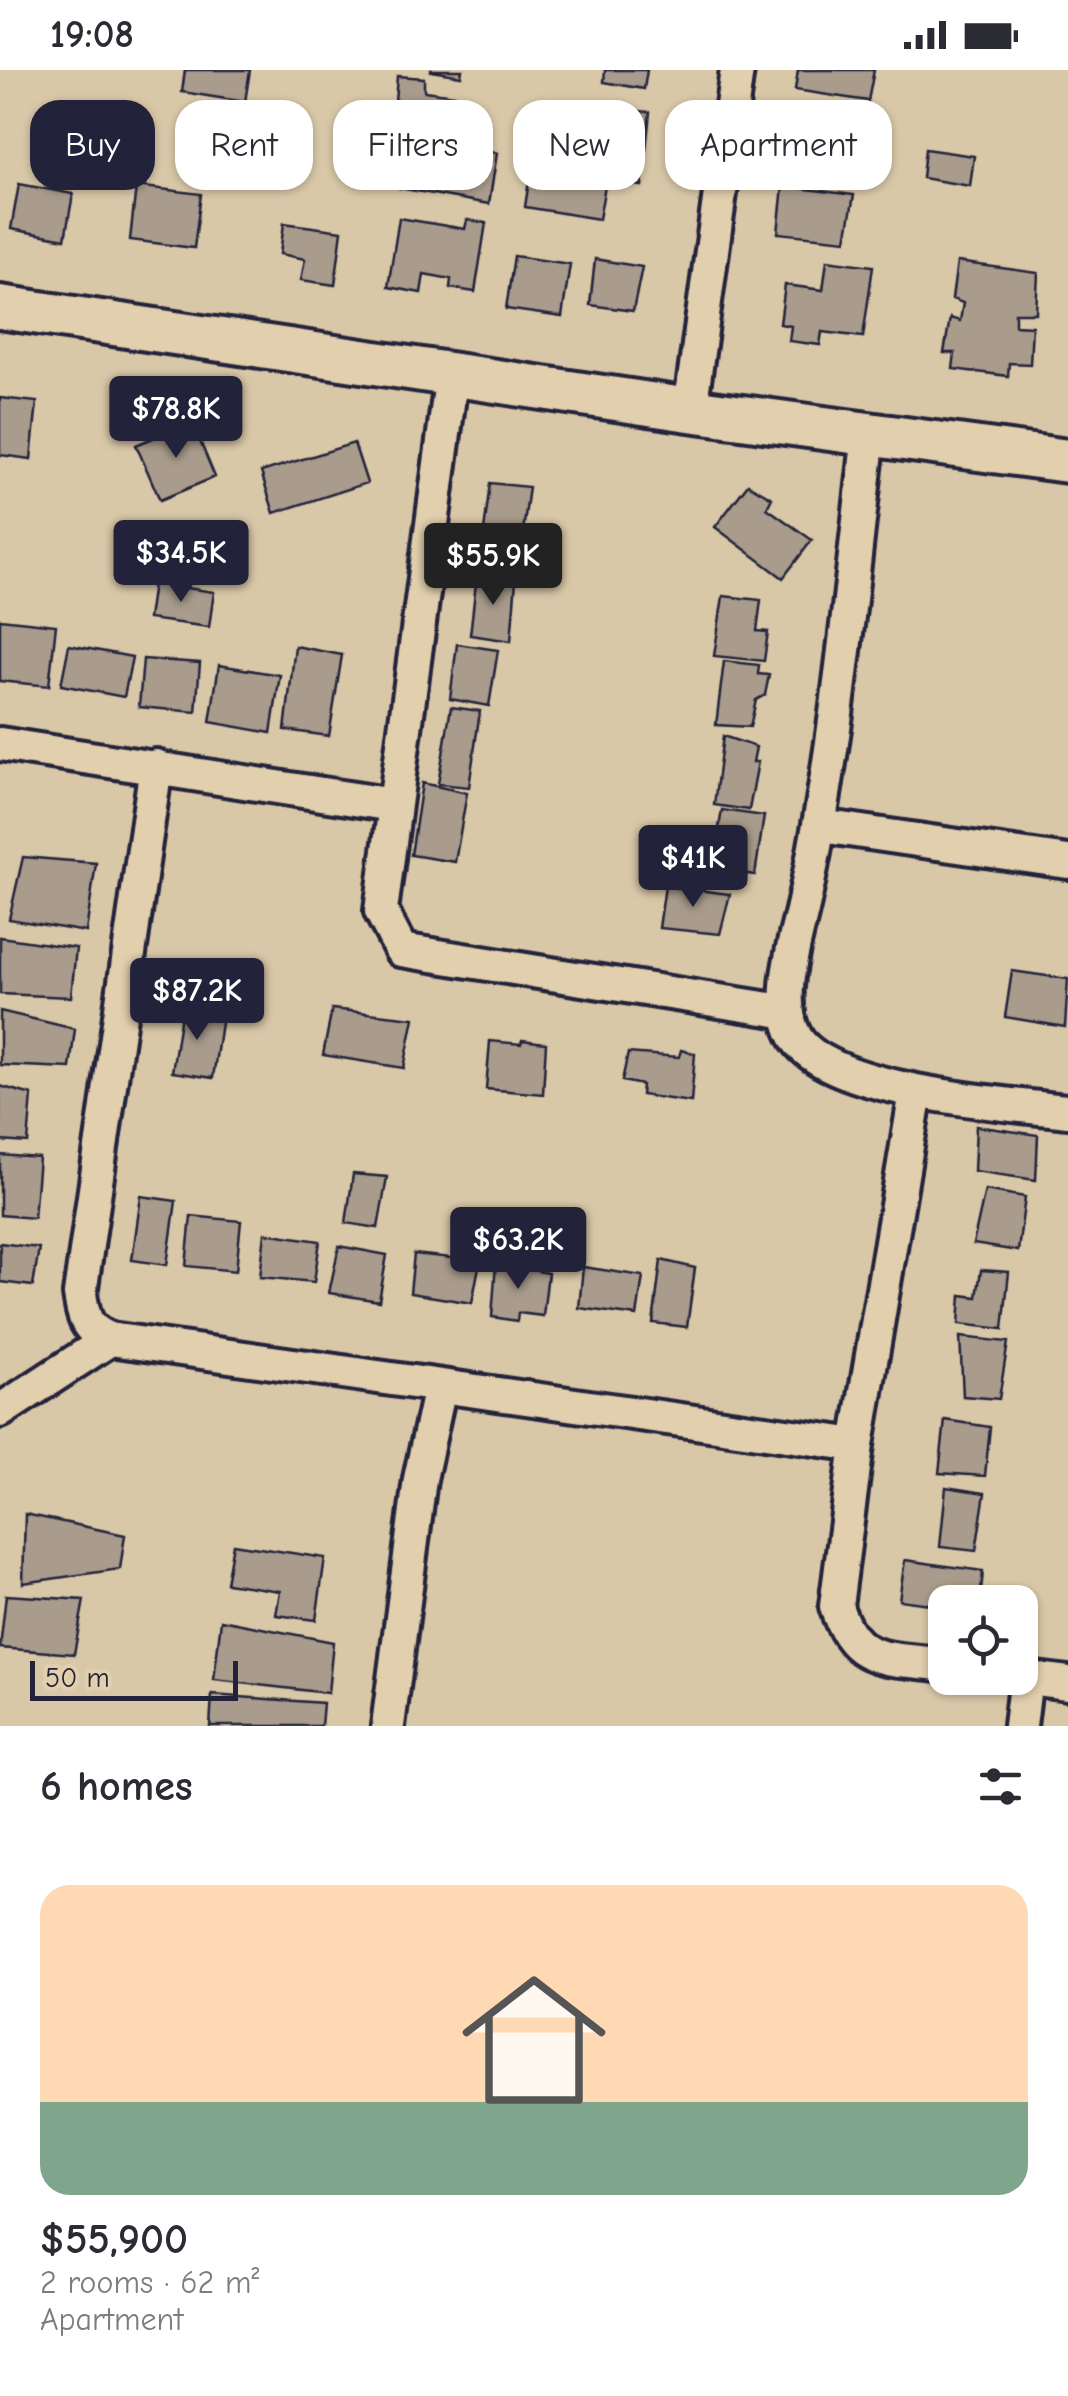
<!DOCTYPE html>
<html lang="en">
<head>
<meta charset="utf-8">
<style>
	:root { --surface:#fff; --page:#f2f2f3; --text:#2b2b33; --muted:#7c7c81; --accent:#22223b }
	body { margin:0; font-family:"Comic Neue",sans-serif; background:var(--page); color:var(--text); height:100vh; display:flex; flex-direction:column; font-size:38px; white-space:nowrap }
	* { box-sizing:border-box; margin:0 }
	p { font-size:32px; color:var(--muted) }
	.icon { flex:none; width:55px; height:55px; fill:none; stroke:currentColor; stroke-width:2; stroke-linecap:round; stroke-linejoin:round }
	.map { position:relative; height:1656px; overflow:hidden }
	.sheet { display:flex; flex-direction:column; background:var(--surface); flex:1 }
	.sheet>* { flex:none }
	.guide { position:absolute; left:30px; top:30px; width:1010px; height:90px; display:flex; gap:20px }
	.tools { position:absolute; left:928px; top:1515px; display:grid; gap:20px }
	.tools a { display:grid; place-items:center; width:110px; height:110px; border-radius:20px; background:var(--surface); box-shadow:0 2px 8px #0004; font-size:50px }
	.scale { position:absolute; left:30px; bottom:25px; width:208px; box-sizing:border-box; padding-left:10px; border:5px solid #22223b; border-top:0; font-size:28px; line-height:35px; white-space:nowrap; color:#22223b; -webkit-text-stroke:8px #e1cfad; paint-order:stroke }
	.price { position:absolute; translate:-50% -85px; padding:0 22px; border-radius:10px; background:var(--accent); color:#fff; font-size:32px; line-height:65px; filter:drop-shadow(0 2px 5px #0008) }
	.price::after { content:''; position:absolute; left:50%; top:60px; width:30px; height:22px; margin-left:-15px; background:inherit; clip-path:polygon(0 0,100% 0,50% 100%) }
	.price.selected { background:#222; color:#fff }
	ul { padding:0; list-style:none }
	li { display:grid; align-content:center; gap:20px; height:530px; padding:0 40px }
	li span { display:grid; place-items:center; height:310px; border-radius:30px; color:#555 }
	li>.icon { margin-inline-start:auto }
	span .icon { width:180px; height:180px; fill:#fffc; stroke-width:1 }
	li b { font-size:42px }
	h2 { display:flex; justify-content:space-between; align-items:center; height:120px; padding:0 40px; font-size:42px }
	.pill { padding:0 35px; border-radius:30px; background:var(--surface); box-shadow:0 2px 8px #0004; font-size:35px; line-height:90px }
	.pill.selected { background:var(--accent); color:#fff }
	.status { display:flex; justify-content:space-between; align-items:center; height:70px; padding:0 50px; background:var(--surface); direction:ltr }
	.status svg { height:28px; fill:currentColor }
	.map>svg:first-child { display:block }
	.building { fill:#a99c8c; stroke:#22223b; stroke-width:2.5 }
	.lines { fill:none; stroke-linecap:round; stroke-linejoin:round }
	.minor-casing { stroke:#22223b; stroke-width:40 }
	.tertiary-casing { stroke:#22223b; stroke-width:50 }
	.minor { stroke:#e1cfad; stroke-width:32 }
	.tertiary { stroke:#e1cfad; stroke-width:42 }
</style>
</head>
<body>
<div class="status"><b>19:08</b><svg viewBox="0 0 49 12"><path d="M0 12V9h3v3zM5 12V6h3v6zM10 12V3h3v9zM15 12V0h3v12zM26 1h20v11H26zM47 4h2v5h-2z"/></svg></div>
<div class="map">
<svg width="1068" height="1656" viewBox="0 0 1068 1656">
	<rect width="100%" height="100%" fill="#d9c8a8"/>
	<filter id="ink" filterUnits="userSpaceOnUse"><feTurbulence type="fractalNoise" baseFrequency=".01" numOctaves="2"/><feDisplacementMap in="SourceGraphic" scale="20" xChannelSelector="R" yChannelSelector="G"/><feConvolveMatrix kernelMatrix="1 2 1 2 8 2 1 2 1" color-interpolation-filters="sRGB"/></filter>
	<g filter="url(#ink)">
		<path class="building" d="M 185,0 L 250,0 L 245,32 L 182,22 Z
			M 462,0 L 461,6 L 431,1 L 431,0 Z
			M 605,0 L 647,0 L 644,19 L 604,12 Z
			M 798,0 L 874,0 L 868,31 L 795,20 Z
			M 397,6 L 424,8 L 424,21 L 455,25 L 453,50 L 394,44 Z
			M 600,37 L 650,42 L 642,116 L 558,106 L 562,65 L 597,69 Z
			M 408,68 L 497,83 L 489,134 L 399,118 Z
			M 534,77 L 555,81 L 551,107 L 605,116 L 599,149 L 525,137 Z
			M 925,79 L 974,86 L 970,116 L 922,108 Z
			M 19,114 L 73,124 L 65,169 L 11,159 Z
			M 136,116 L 201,124 L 194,178 L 130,170 Z
			M 783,116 L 854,125 L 846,170 L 778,163 Z
			M 399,148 L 465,159 L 467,150 L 486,153 L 475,222 L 450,218 L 451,209 L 424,204 L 421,223 L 388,217 Z
			M 284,153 L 342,161 L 335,215 L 301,210 L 305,189 L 280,184 Z
			M 514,186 L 570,194 L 562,247 L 506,239 Z
			M 595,189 L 642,197 L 633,241 L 590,235 Z
			M 827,190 L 873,196 L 863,267 L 822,262 L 820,275 L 789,271 L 791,256 L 780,254 L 785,215 L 823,220 Z
			M 957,192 L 1038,203 L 1036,243 L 1015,243 L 1015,255 L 1032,256 L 1030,294 L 1009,293 L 1008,306 L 953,299 L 955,283 L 944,283 L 950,248 L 960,251 L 963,233 L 952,229 Z
			M 0,328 L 37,332 L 31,389 L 0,385 Z
			M 192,352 L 215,407 L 160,430 L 136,375 Z
			M 354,373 L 367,413 L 274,443 L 261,402 Z
			M 490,413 L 529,417 L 519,491 L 481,485 Z
			M 748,414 L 772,428 L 767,438 L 812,470 L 783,508 L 715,457 Z
			M 477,504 L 516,510 L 511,571 L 470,565 Z
			M 153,513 L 214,522 L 209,557 L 148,549 Z
			M 723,526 L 761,530 L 757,561 L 768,562 L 764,591 L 714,586 Z
			M 0,549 L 56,555 L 49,616 L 0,611 Z
			M 457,574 L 498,580 L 489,636 L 450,629 Z
			M 69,575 L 132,587 L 124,627 L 61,615 Z
			M 295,576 L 342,585 L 329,666 L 285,660 Z
			M 143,589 L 200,593 L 196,642 L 139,637 Z
			M 724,591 L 759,595 L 758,604 L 769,605 L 765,625 L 756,630 L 750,657 L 716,655 Z
			M 219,595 L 280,605 L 271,663 L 210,652 Z
			M 451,637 L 480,641 L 469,717 L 438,714 Z
			M 723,666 L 756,677 L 753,692 L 758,692 L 749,740 L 714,735 Z
			M 422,713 L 467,723 L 455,792 L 411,785 Z
			M 722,740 L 764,746 L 755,805 L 712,799 Z
			M 23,787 L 96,793 L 86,862 L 9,849 Z
			M 665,816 L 730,824 L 720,864 L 659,858 Z
			M 0,867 L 76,878 L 71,927 L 0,924 Z
			M 1012,901 L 1068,909 L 1065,957 L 1005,947 Z
			M 182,937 L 222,946 L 213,1008 L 172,1002 Z
			M 332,939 L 414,948 L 404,998 L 323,985 Z
			M 0,941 L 75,959 L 70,998 L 0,995 Z
			M 522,970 L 546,973 L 543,1024 L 486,1019 L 490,971 L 521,974 Z
			M 681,980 L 695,984 L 691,1032 L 641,1025 L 642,1015 L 622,1011 L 628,983 L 679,987 Z
			M 0,1016 L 32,1025 L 28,1073 L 0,1071 Z
			M 976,1056 L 1038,1065 L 1036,1110 L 974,1101 Z
			M 0,1085 L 39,1088 L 34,1148 L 0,1145 Z
			M 353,1104 L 387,1107 L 378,1158 L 346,1153 Z
			M 985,1120 L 1025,1127 L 1018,1181 L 973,1174 Z
			M 141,1126 L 176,1131 L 167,1195 L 132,1190 Z
			M 191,1146 L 241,1151 L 236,1201 L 186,1196 Z
			M 265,1163 L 320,1171 L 314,1212 L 260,1207 Z
			M 0,1173 L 39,1178 L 33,1216 L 0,1212 Z
			M 339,1176 L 387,1185 L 379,1231 L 329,1223 Z
			M 414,1184 L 480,1191 L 472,1233 L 410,1223 Z
			M 661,1190 L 695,1198 L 687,1257 L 653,1253 Z
			M 496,1193 L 548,1203 L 543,1246 L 518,1243 L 517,1251 L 492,1247 Z
			M 583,1197 L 643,1206 L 637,1246 L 579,1238 Z
			M 981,1200 L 1009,1202 L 1003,1259 L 959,1254 L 961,1225 L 977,1227 Z
			M 960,1267 L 1008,1272 L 999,1329 L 963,1326 Z
			M 945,1350 L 990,1357 L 985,1406 L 939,1403 Z
			M 946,1417 L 985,1423 L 976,1481 L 940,1477 Z
			M 25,1444 L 125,1465 L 120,1499 L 23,1513 Z
			M 233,1474 L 325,1488 L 316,1550 L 276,1545 L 280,1521 L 226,1513 Z
			M 905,1490 L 983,1501 L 980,1532 L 945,1532 L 945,1536 L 899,1530 Z
			M 6,1525 L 84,1530 L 74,1584 L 0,1578 Z
			M 221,1550 L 333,1572 L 328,1623 L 214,1610 Z
			M 212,1625 L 323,1633 L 321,1656 L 210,1656 Z"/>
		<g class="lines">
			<defs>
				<path id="minor" d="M 452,303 L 381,841 L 401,880 L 788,942
					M 690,340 L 737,0
					M 869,365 C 850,520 837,679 804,832 C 796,870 775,928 795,966 C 825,1022 1009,1034 1068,1041
					M 0,674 L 393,735
					M 156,696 L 80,1224 C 84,1249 86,1260 110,1269 L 857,1375
					M 821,756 L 1068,792
					M 916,1022 L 857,1375 L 836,1536 C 855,1598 890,1586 945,1595
					M 0,1341 L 110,1269
					M 1020,1607 L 1068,1613
					M 388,1656 L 420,1409 L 440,1317
					M 1020,1656 L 1026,1607"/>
				<path id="tertiary" d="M 0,237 L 690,340 L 1068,391"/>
			</defs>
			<use href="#minor" class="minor-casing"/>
			<use href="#tertiary" class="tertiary-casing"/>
			<use href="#minor" class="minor"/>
			<use href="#tertiary" class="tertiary"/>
		</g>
	</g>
</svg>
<div class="tools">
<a><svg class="icon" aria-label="locate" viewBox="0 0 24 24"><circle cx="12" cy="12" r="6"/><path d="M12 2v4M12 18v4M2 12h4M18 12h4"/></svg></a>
</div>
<div class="scale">50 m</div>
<b class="price" style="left:176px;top:391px">$78.8K</b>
<b class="price" style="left:181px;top:535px">$34.5K</b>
<b class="price selected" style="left:493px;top:538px">$55.9K</b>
<b class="price" style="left:693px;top:840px">$41K</b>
<b class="price" style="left:197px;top:973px">$87.2K</b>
<b class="price" style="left:518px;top:1222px">$63.2K</b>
<div class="guide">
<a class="pill selected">Buy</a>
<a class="pill">Rent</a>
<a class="pill">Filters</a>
<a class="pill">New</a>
<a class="pill">Apartment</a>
</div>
</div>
<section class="sheet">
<h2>6 homes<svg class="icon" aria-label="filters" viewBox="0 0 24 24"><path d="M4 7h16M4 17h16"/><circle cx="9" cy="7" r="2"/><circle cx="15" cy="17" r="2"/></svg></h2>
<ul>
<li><span style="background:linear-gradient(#ffd9b3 70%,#7fa58c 0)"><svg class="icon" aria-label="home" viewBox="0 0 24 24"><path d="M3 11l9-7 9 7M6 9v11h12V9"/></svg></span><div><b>$55,900</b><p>2 rooms · 62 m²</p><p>Apartment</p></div></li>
</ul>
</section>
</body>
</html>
